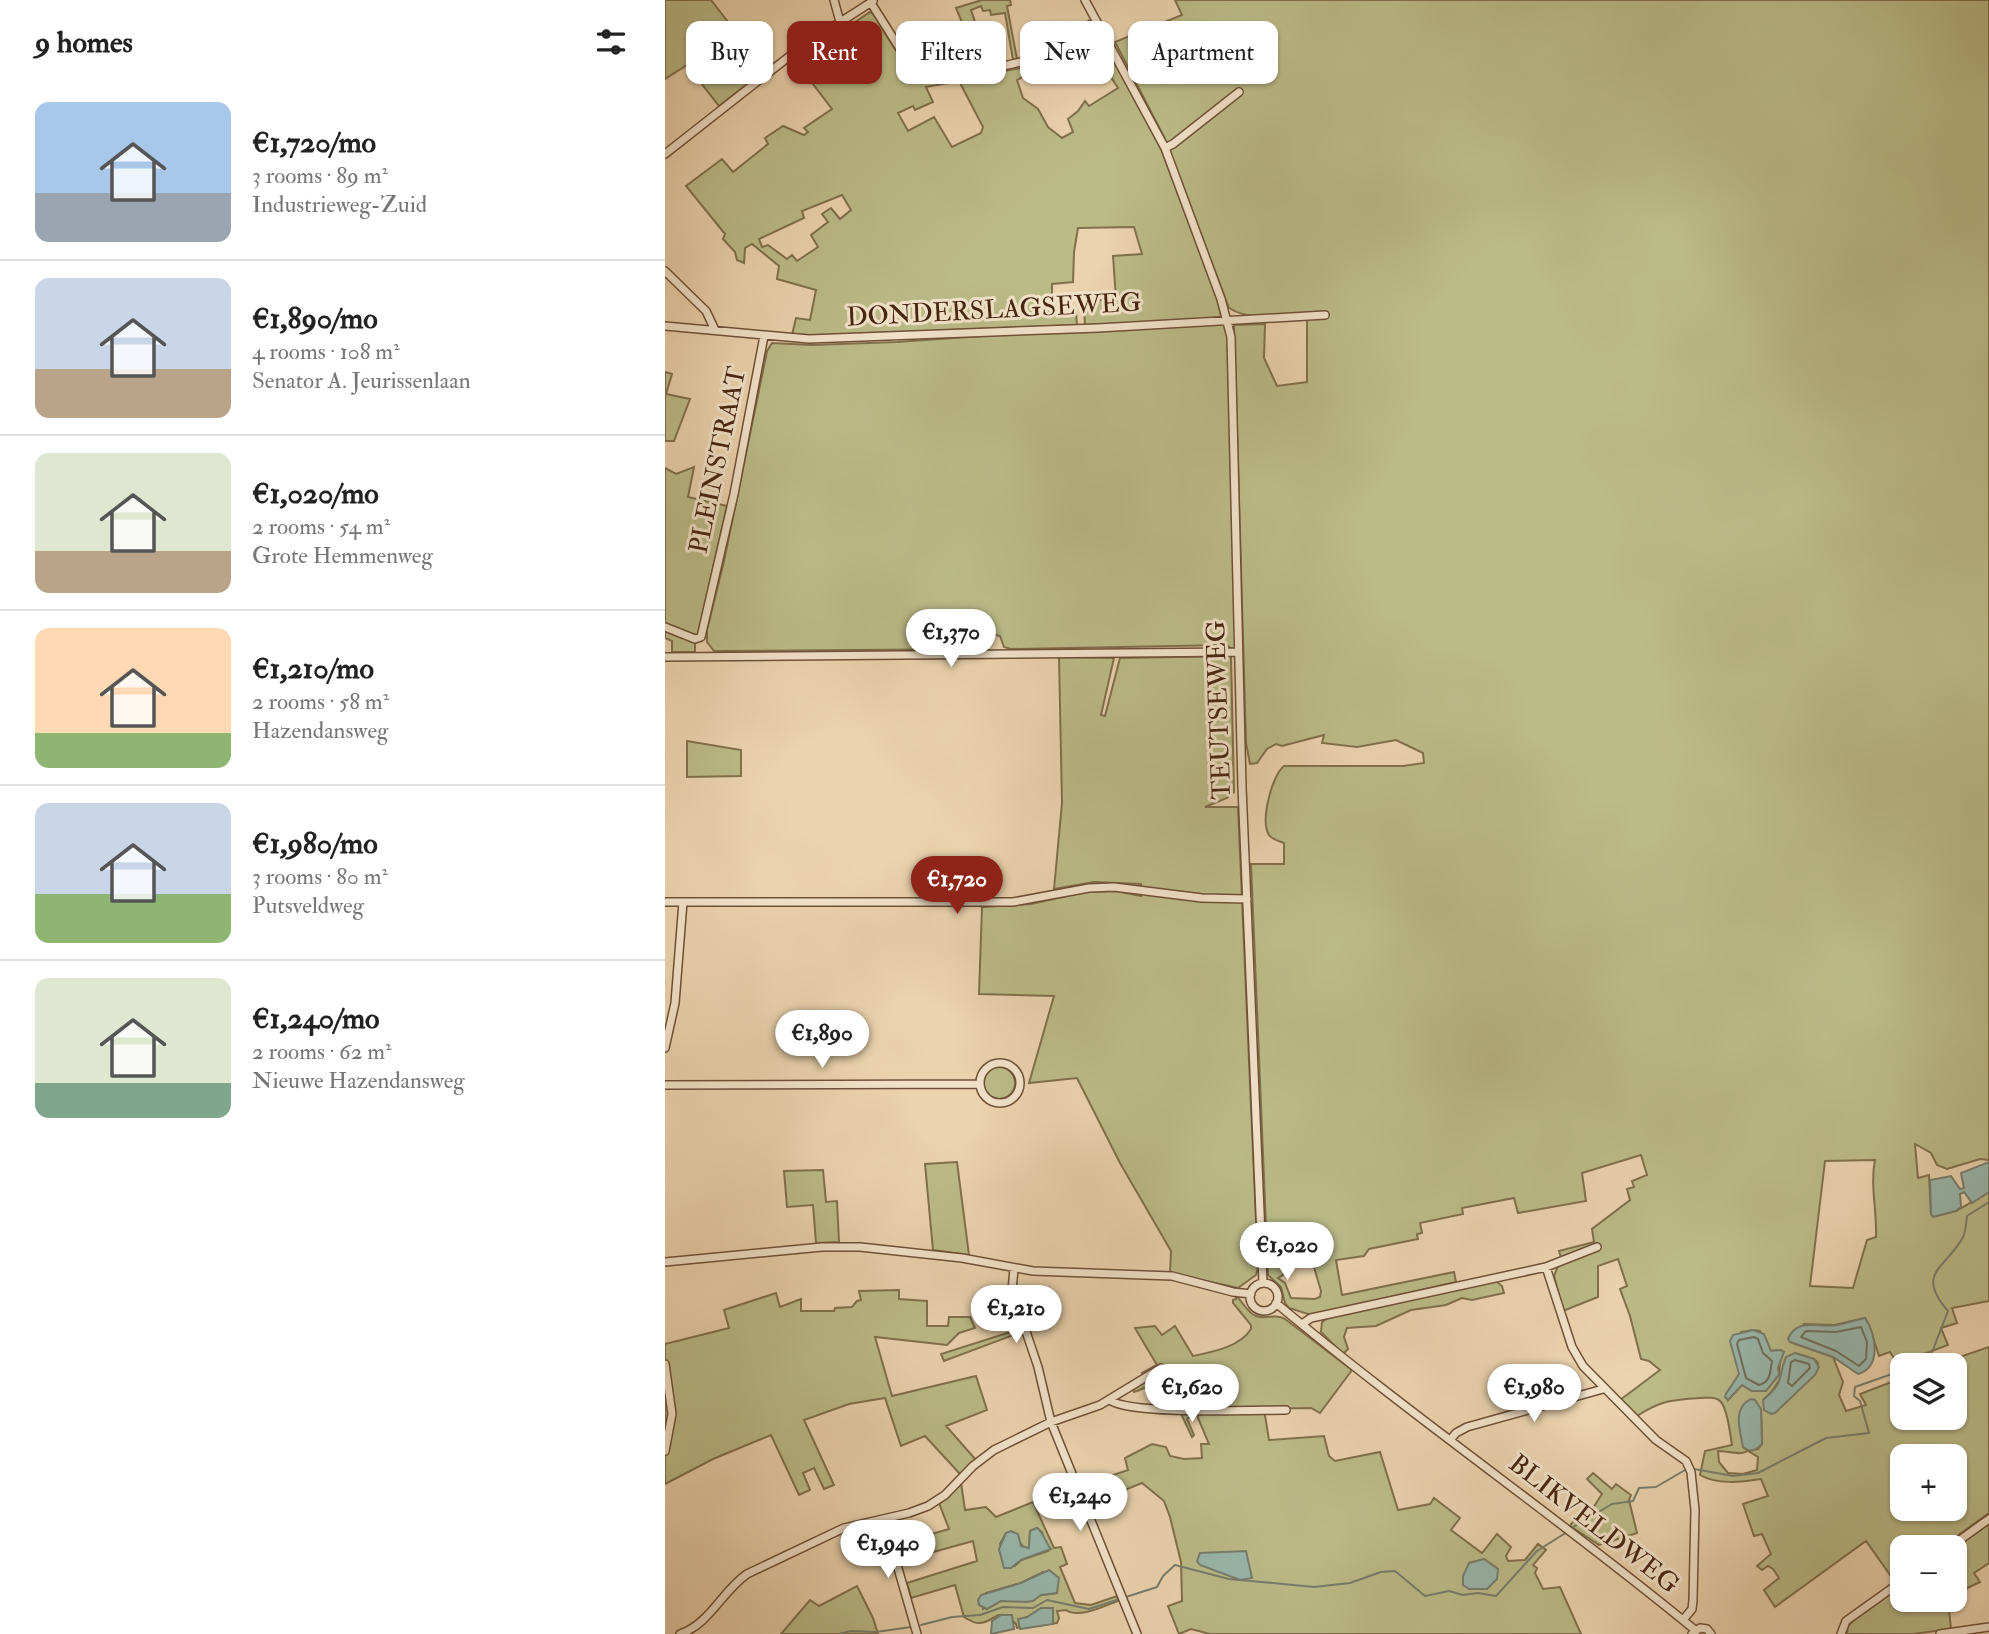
<!DOCTYPE html>
<html lang="en">
<head>
<meta charset="utf-8">
<style>
	:root { --surface:#fff; --page:#f2f2f2; --text:#222; --muted:#767676; --line:#e0e0e0; --accent:#8f2418 }
	body { margin:0; font-family:"IM FELL Double Pica",serif; background:var(--page); color:var(--text); height:100vh; display:flex; flex-direction:column; font-size:26px; white-space:nowrap }
	* { box-sizing:border-box; margin:0 }
	p { font-size:23px; color:var(--muted) }
	.icon { flex:none; width:38px; height:38px; fill:none; stroke:currentColor; stroke-width:2; stroke-linecap:round; stroke-linejoin:round }
	.map { position:relative; flex:1; overflow:hidden }
	.sheet { display:flex; flex-direction:column; background:var(--surface); width:665px }
	.sheet>* { flex:none }
	.hud { position:absolute; left:21px; top:21px; width:665px; height:63px; display:flex; gap:14px }
	.controls { position:absolute; left:1225px; top:1353px; display:grid; gap:14px }
	.controls a { display:grid; place-items:center; width:77px; height:77px; border-radius:14px; background:var(--surface); box-shadow:0 2px 5px #0004; font-size:35px }
	.price { position:absolute; translate:-50% -60px; padding:0 16px; border-radius:24px; background:#fff; color:#222; font-size:23px; line-height:46px; filter:drop-shadow(0 2px 4px #0008) }
	.price::after { content:''; position:absolute; left:50%; top:42px; width:21px; height:16px; margin-left:-10px; background:inherit; clip-path:polygon(0 0,100% 0,50% 100%) }
	.price.on { background:var(--accent); color:#fff }
	ul { padding:0; list-style:none }
	li { display:flex; align-items:center; gap:21px; height:175px; padding:0 35px }
	li+li { border-top:2px solid var(--line) }
	li span { display:grid; place-items:center; flex:none; width:196px; height:140px; border-radius:14px; color:#555 }
	li>.icon { margin-inline-start:auto }
	span .icon { width:84px; height:84px; fill:#fffc; stroke-width:1 }
	li b { font-size:30px }
	h2 { display:flex; justify-content:space-between; align-items:center; height:84px; padding:0 35px; font-size:30px }
	.tag { padding:0 24px; border-radius:14px; background:var(--surface); box-shadow:0 2px 5px #0004; font-size:24px; line-height:63px }
	.tag.on { background:var(--accent); color:#fff }
	main { display:flex; flex:1; min-height:0 }
	.map>svg:first-child { display:block }
	.green { fill:#bb8; stroke:#81704c; stroke-width:2; fill-rule:evenodd }
	.water { fill:#98b7ac; stroke:#787d6e; stroke-width:2 }
	.lines { fill:none; stroke-linecap:round; stroke-linejoin:round }
	.shore { stroke:#706e5e; stroke-width:2 }
	.stream { stroke:#787d6e; stroke-width:2 }
	.minor-casing { stroke:#705138; stroke-width:10 }
	.minor { stroke:#f2e2ca; stroke-width:7 }
	.labels { text-anchor:middle; dominant-baseline:central; stroke-width:6; stroke-linejoin:round; paint-order:stroke }
	.street-label { font-size:26px; fill:#472610; stroke:#f2e2ca }
</style>
</head>
<body>
<main>
<section class="sheet">
<h2>9 homes<svg class="icon" aria-label="filters" viewBox="0 0 24 24"><path d="M4 7h16M4 17h16"/><circle cx="9" cy="7" r="2"/><circle cx="15" cy="17" r="2"/></svg></h2>
<ul>
<li><span style="background:linear-gradient(#a9c7e8 65%,#9aa5b1 0)"><svg class="icon" aria-label="home" viewBox="0 0 24 24"><path d="M3 11l9-7 9 7M6 9v11h12V9"/></svg></span><div><b>€1,720/mo</b><p>3 rooms · 89 m²</p><p>Industrieweg-Zuid</p></div></li>
<li><span style="background:linear-gradient(#c9d6e8 65%,#b9a48a 0)"><svg class="icon" aria-label="home" viewBox="0 0 24 24"><path d="M3 11l9-7 9 7M6 9v11h12V9"/></svg></span><div><b>€1,890/mo</b><p>4 rooms · 108 m²</p><p>Senator A. Jeurissenlaan</p></div></li>
<li><span style="background:linear-gradient(#dfe7d0 70%,#b9a48a 0)"><svg class="icon" aria-label="home" viewBox="0 0 24 24"><path d="M3 11l9-7 9 7M6 9v11h12V9"/></svg></span><div><b>€1,020/mo</b><p>2 rooms · 54 m²</p><p>Grote Hemmenweg</p></div></li>
<li><span style="background:linear-gradient(#ffd9b3 75%,#8fb573 0)"><svg class="icon" aria-label="home" viewBox="0 0 24 24"><path d="M3 11l9-7 9 7M6 9v11h12V9"/></svg></span><div><b>€1,210/mo</b><p>2 rooms · 58 m²</p><p>Hazendansweg</p></div></li>
<li><span style="background:linear-gradient(#c9d6e8 65%,#8fb573 0)"><svg class="icon" aria-label="home" viewBox="0 0 24 24"><path d="M3 11l9-7 9 7M6 9v11h12V9"/></svg></span><div><b>€1,980/mo</b><p>3 rooms · 80 m²</p><p>Putsveldweg</p></div></li>
<li><span style="background:linear-gradient(#dfe7d0 75%,#7fa58c 0)"><svg class="icon" aria-label="home" viewBox="0 0 24 24"><path d="M3 11l9-7 9 7M6 9v11h12V9"/></svg></span><div><b>€1,240/mo</b><p>2 rooms · 62 m²</p><p>Nieuwe Hazendansweg</p></div></li>
</ul>
</section>
<div class="map">
<svg width="1324" height="1634" viewBox="0 0 1324 1634">
	<rect width="100%" height="100%" fill="#ebd3ae"/>
	<filter id="stains"><feTurbulence type="fractalNoise" baseFrequency=".00286" numOctaves="4"/><feColorMatrix values="0 0 0 0 .2 0 0 0 0 .09 0 0 0 0 .02 0 0 0 .5 -.17"/></filter>
	<radialGradient id="worn" r=".72"><stop offset=".6" stop-color="#630" stop-opacity="0"/><stop offset="1" stop-color="#630" stop-opacity=".3"/></radialGradient>
	<path class="green" d="M 0,0 L 46,0 L 67,27 L 52,40 L 85,82 L 54,106 L 22,65 L 0,79 Z
		M 317,0 L 345,0 L 346,5 L 342,6 L 352,59 L 348,60 L 340,13 L 326,15 L 325,10 L 318,11 L 316,6 L 306,10 L 315,36 L 304,39 L 291,8 Z
		M 510,0 L 1324,0 L 1324,1160 L 1315,1159 L 1282,1169 L 1272,1165 L 1266,1153 L 1250,1144 L 1253,1178 L 1264,1175 L 1266,1214 L 1291,1211 L 1324,1192 L 1324,1301 L 1287,1308 L 1292,1323 L 1276,1328 L 1283,1345 L 1238,1362 L 1230,1360 L 1225,1352 L 1214,1356 L 1204,1325 L 1200,1318 L 1170,1325 L 1139,1324 L 1125,1342 L 1168,1357 L 1178,1382 L 1174,1395 L 1181,1411 L 1201,1405 L 1195,1394 L 1237,1378 L 1237,1418 L 1290,1418 L 1290,1365 L 1271,1365 L 1324,1347 L 1324,1513 L 1277,1547 L 1237,1547 L 1237,1576 L 1230,1582 L 1201,1541 L 1110,1607 L 1099,1590 L 1114,1578 L 1108,1569 L 1103,1566 L 1097,1570 L 1092,1566 L 1106,1554 L 1097,1534 L 1089,1536 L 1078,1504 L 1103,1496 L 1096,1479 C 1077,1482 1052,1485 1035,1475 L 1040,1451 L 1067,1445 C 1065,1434 1063,1410 1056,1402 C 1051,1396 1043,1398 1035,1398 C 1007,1400 997,1400 972,1416 L 955,1400 L 995,1370 L 984,1361 L 976,1359 L 965,1316 L 955,1289 L 962,1286 L 953,1259 L 933,1266 L 933,1297 L 898,1311 L 889,1276 L 896,1258 L 894,1251 L 929,1242 L 927,1229 L 965,1200 L 962,1189 L 969,1187 L 967,1181 L 982,1175 L 976,1155 L 917,1173 L 921,1201 L 853,1213 L 849,1198 L 797,1208 L 798,1214 L 755,1223 L 757,1233 L 752,1234 L 753,1239 L 704,1249 L 699,1256 L 671,1260 L 677,1295 L 789,1272 L 791,1282 L 646,1315 L 624,1308 L 620,1303 L 616,1287 L 603,1275 L 586,864 L 619,864 L 619,843 C 614,841 608,840 604,835 C 595,821 607,775 619,766 L 738,766 L 759,763 L 758,753 L 731,740 L 692,747 L 657,743 L 659,735 L 617,746 L 611,744 L 602,749 L 592,763 L 585,764 L 581,743 L 569,325 L 600,324 L 599,358 L 612,386 L 642,382 L 642,314 C 617,316 586,322 564,308 L 499,137 L 450,42 L 517,15 ZM 1210,1160 C 1205,1185 1212,1211 1211,1237 L 1202,1240 L 1188,1288 L 1145,1286 L 1160,1161 ZM 631,1267 L 649,1267 L 656,1291 L 655,1297 L 650,1299 L 626,1298 L 620,1283 L 613,1278 ZM 1088,1330 L 1095,1331 L 1106,1351 L 1116,1350 L 1114,1375 L 1087,1391 L 1077,1385 L 1063,1400 L 1061,1394 L 1074,1377 L 1076,1332 ZM 1130,1353 L 1149,1359 L 1153,1363 L 1098,1400 C 1115,1386 1117,1370 1130,1353 ZM 1096,1409 L 1097,1444 L 1093,1449 L 1083,1451 L 1078,1447 ZM 1053,1451 C 1063,1451 1075,1456 1083,1451 L 1093,1457 L 1092,1470 L 1078,1474 L 1063,1473 L 1054,1462 ZM 1237,1456 L 1290,1456 L 1290,1508 L 1237,1508 Z
		M 205,12 L 208,14 C 219,30 230,53 245,67 C 268,88 337,71 366,66 L 367,72 L 352,80 L 358,98 L 373,109 L 383,127 L 397,138 L 408,132 L 403,119 L 413,111 L 420,101 L 424,106 L 453,88 L 440,68 L 440,62 L 448,57 L 495,146 L 553,302 L 556,316 L 552,320 L 563,319 L 572,652 L 561,645 L 346,649 L 339,647 L 335,636 L 325,634 L 322,646 L 317,649 L 49,651 L 42,642 L 42,630 L 59,561 L 102,351 L 107,343 L 147,345 L 232,342 L 535,321 L 420,325 L 419,308 L 422,301 L 451,299 L 448,256 L 477,254 L 469,227 L 413,228 L 409,252 L 408,282 L 387,284 L 387,312 L 411,312 L 412,325 L 160,335 L 127,335 L 131,318 L 145,320 L 151,290 L 112,279 L 114,266 L 87,244 L 80,248 L 79,263 L 72,260 L 70,252 L 58,239 L 60,234 L 21,186 L 57,159 L 68,172 L 103,144 L 100,138 L 118,126 L 139,135 L 143,132 L 139,128 L 167,109 L 131,62 ZM 294,81 L 318,127 L 316,133 L 287,147 L 269,117 L 243,131 L 233,113 L 248,106 L 250,110 L 268,102 L 261,87 ZM 177,195 L 186,210 L 175,219 L 166,208 L 157,214 L 163,222 L 146,235 L 153,247 L 132,261 L 127,255 L 122,259 L 103,245 L 97,247 L 94,239 L 139,218 L 137,211 Z
		M 425,20 L 430,27 L 430,35 L 380,54 L 377,46 L 379,37 L 406,30 Z
		M 0,372 L 7,374 L 1,394 L 25,399 L 9,441 L 0,441 Z
		M 29,467 L 23,497 L 62,506 L 33,634 L 31,635 L 0,625 L 0,468 L 11,474 Z
		M 0,631 L 27,641 L 30,643 L 30,652 L 7,652 L 7,641 L 0,638 Z
		M 566,656 L 569,792 L 562,798 L 540,807 L 573,807 L 593,1268 L 591,1275 L 573,1288 L 505,1273 L 506,1251 L 455,1163 L 412,1078 L 364,1083 L 389,996 L 314,994 L 317,907 L 366,904 L 420,892 L 451,891 L 476,896 L 476,884 L 429,882 L 389,889 L 397,803 L 394,657 L 449,658 L 436,715 L 440,716 L 455,658 Z
		M 22,741 L 76,750 L 76,776 L 22,777 Z
		M318 1083a16 16 0 1 1 32 0a16 16 0 1 1-32 0Z
		M 292,1162 L 304,1255 L 268,1250 L 260,1164 Z
		M 158,1170 L 161,1202 L 172,1201 L 174,1242 L 151,1243 L 148,1205 L 122,1207 L 119,1171 Z
		M 831,1281 L 837,1286 L 839,1293 L 807,1300 L 797,1298 L 781,1305 L 746,1310 L 711,1326 L 682,1328 L 679,1337 L 683,1349 L 678,1354 L 656,1332 L 657,1322 L 663,1318 Z
		M 234,1290 L 234,1299 L 262,1301 L 262,1326 L 283,1326 L 284,1317 L 305,1317 L 310,1328 L 294,1333 L 282,1345 L 210,1337 L 227,1396 L 311,1376 L 322,1410 L 281,1426 L 311,1460 L 295,1474 L 260,1436 L 236,1446 L 220,1398 L 184,1404 L 139,1420 L 169,1485 L 159,1489 L 149,1468 L 138,1473 L 145,1490 L 134,1495 L 106,1435 L 48,1459 L 0,1484 L 0,1344 L 64,1328 L 59,1310 L 111,1293 L 115,1307 L 136,1299 L 136,1311 L 169,1311 L 170,1308 L 187,1307 L 192,1301 L 196,1300 L 194,1291 Z
		M 570,1295 C 578,1301 581,1312 591,1316 C 602,1320 610,1313 620,1319 L 687,1370 L 655,1413 L 646,1408 L 599,1409 L 604,1440 L 659,1436 L 664,1456 L 670,1461 L 715,1452 L 733,1510 L 765,1504 L 769,1498 L 795,1518 L 786,1530 L 817,1553 L 832,1534 L 846,1547 L 841,1556 L 843,1561 L 860,1560 L 873,1544 L 881,1550 L 868,1565 L 872,1568 L 870,1573 L 878,1589 L 895,1587 L 916,1634 L 545,1634 L 526,1629 L 514,1634 L 503,1606 L 517,1601 L 516,1562 L 505,1517 L 499,1501 L 477,1483 L 455,1492 L 448,1475 L 463,1470 L 460,1458 L 487,1444 L 501,1447 L 505,1456 L 519,1459 L 537,1458 L 536,1444 L 544,1444 L 531,1413 L 522,1419 L 529,1435 L 527,1437 L 517,1416 L 507,1376 L 472,1391 L 469,1392 L 468,1389 L 481,1381 L 477,1373 L 492,1365 L 470,1328 L 490,1326 L 497,1335 L 510,1326 L 528,1356 C 547,1352 575,1347 586,1329 L 586,1325 L 568,1303 L 568,1300 L 571,1299 ZM 819,1559 L 833,1569 L 822,1589 L 806,1588 L 804,1563 Z
		M 358,1328 L 359,1331 L 279,1361 L 276,1354 Z
		M 928,1473 L 947,1489 L 951,1484 L 966,1495 L 964,1500 L 972,1533 L 934,1545 L 905,1526 L 911,1517 L 919,1522 L 937,1494 L 922,1479 Z
		M 296,1483 L 300,1510 L 321,1507 L 331,1517 L 368,1502 L 389,1548 L 396,1547 L 402,1564 L 395,1567 L 410,1603 L 426,1605 L 452,1596 L 453,1601 C 439,1606 414,1619 401,1610 L 392,1611 L 394,1618 L 392,1623 L 352,1628 L 351,1624 C 331,1604 332,1622 315,1623 C 310,1624 304,1620 299,1617 L 290,1585 L 246,1598 L 242,1583 L 312,1561 L 308,1541 L 236,1561 L 232,1544 L 284,1529 L 274,1503 ZM 372,1528 L 377,1532 L 383,1551 L 356,1560 L 350,1566 L 335,1544 L 341,1533 L 346,1532 L 360,1549 L 364,1548 L 365,1531 ZM 378,1572 L 392,1593 L 336,1601 L 318,1609 L 321,1593 L 356,1583 Z
		M 1324,1523 L 1324,1563 L 1309,1573 L 1315,1582 L 1290,1594 L 1290,1547 Z
		M 1237,1585 L 1237,1600 L 1283,1600 L 1286,1629 L 1248,1634 L 1182,1634 L 1183,1626 L 1189,1620 Z
		M 192,1586 L 208,1618 L 213,1634 L 116,1634 L 145,1600 L 154,1606 Z"/>
	<path class="water" d="M 1324,1162 L 1324,1192 L 1307,1203 L 1299,1192 L 1295,1194 L 1296,1207 L 1291,1211 L 1268,1217 L 1266,1214 L 1265,1180 L 1286,1176 L 1295,1189 L 1299,1188 L 1296,1173 Z
		M 1200,1318 C 1211,1335 1217,1367 1193,1374 L 1168,1357 L 1125,1342 L 1123,1339 C 1132,1317 1154,1328 1172,1325 C 1182,1323 1191,1320 1200,1318 Z
		M 1088,1330 L 1099,1334 L 1106,1351 L 1116,1350 L 1119,1352 L 1113,1368 L 1114,1375 L 1101,1391 L 1087,1391 L 1077,1385 L 1063,1400 L 1060,1397 L 1061,1394 L 1074,1374 L 1065,1341 L 1068,1335 Z
		M 1130,1353 L 1149,1359 L 1154,1367 L 1150,1375 L 1110,1413 L 1106,1414 L 1099,1410 L 1098,1400 C 1120,1382 1112,1379 1121,1357 Z
		M 1086,1399 L 1090,1400 L 1096,1409 L 1097,1444 C 1092,1450 1085,1453 1078,1447 C 1075,1430 1067,1408 1086,1399 Z
		M 372,1528 C 379,1533 380,1542 386,1549 L 356,1560 L 346,1568 L 339,1568 L 334,1549 L 341,1533 L 346,1531 L 353,1534 L 356,1546 L 364,1548 L 365,1531 Z
		M 581,1551 L 587,1578 L 575,1580 L 535,1565 L 532,1561 L 535,1553 Z
		M 819,1559 L 833,1569 L 832,1579 L 822,1589 L 804,1589 L 798,1585 L 798,1576 L 804,1563 Z
		M 384,1570 L 394,1578 L 392,1593 L 376,1595 L 368,1601 L 361,1602 L 336,1601 L 322,1609 L 314,1605 L 313,1600 L 316,1595 L 356,1583 Z
		M 376,1608 L 388,1608 L 388,1624 L 355,1629 L 353,1619 L 362,1617 Z
		M 336,1615 L 347,1615 L 349,1629 L 326,1634 L 327,1621 Z"/>
	<g class="lines">
		<path class="shore" d="M 1196,1327 L 1202,1342 L 1201,1359 L 1194,1366 L 1171,1351 L 1136,1337 L 1141,1331 L 1171,1332 Z
			M 1089,1337 L 1093,1339 L 1098,1353 L 1107,1361 C 1105,1372 1106,1382 1094,1385 L 1081,1378 L 1072,1344 L 1074,1340 Z
			M 1130,1360 L 1144,1364 L 1145,1368 L 1127,1386 L 1123,1383 L 1126,1362 Z"/>
		<path class="stream" d="M 1262,1365 L 1283,1311 C 1249,1272 1282,1268 1298,1237 C 1301,1231 1301,1223 1302,1216 L 1324,1202
			M 1029,1469 L 1068,1476 L 1093,1473 L 1161,1438 L 1204,1433 L 1195,1401 L 1189,1396 L 1190,1387 L 1227,1374 L 1242,1360 L 1254,1365
			M 905,1529 L 947,1504 L 968,1501 L 974,1488 L 991,1487 L 1020,1470
			M 461,1597 L 492,1587 L 498,1576 L 510,1565 L 564,1579 L 649,1587 L 685,1583 L 716,1572 L 730,1571 L 760,1596 L 784,1591 L 798,1595 L 813,1593 L 831,1596 L 872,1551 L 902,1532
			M 256,1625 L 287,1617 L 315,1615 L 338,1607 L 368,1608 L 382,1600 L 424,1609 L 455,1599
			M 174,1634 L 186,1631 L 211,1632 L 246,1627"/>
		<defs>
			<path id="minor" d="M 169,0 L 175,22
				M 420,0 L 500,148 L 556,299 L 566,337 L 577,787 L 598,1283
				M 206,3 L 244,63 C 287,89 393,53 438,35
				M 500,148 L 508,144 L 574,92
				M 0,154 L 135,48 L 208,1
				M 0,271 L 41,311 L 50,330
				M 0,326 L 144,339 L 433,328 L 660,315
				M 0,627 L 30,639 L 36,637 L 69,494 L 99,336
				M 0,657 L 572,652
				M 0,902 L 348,902 L 424,888 L 449,887 L 537,898 L 582,899
				M 0,1048 L 10,1003 L 18,902
				M315 1083a20 20 0 1 1 40 0a20 20 0 1 1-40 0Z
				M 0,1085 L 315,1084
				M 0,1262 L 157,1247 L 195,1247 L 297,1258 L 368,1271 L 507,1276 L 568,1292 L 586,1294
				M 881,1267 L 907,1347 L 918,1366 L 991,1440 L 1021,1461 L 1026,1472 L 1030,1510 L 1028,1600 L 1027,1609 L 1018,1620
				M 349,1269 L 347,1290 L 373,1367 L 386,1422 L 472,1634
				M585 1297a14 14 0 1 1 28 0a14 14 0 1 1-28 0Z
				M 611,1303 C 747,1417 893,1517 1030,1630
				M 637,1324 L 646,1318 L 660,1315 L 881,1267 L 932,1247
				M 0,1364 L 7,1414 L 0,1451
				M 445,1400 C 464,1415 590,1410 621,1410
				M 785,1440 L 791,1433 L 802,1427 L 938,1389
				M 219,1520 L 252,1634
				M 1285,1547 L 1324,1519
				M 15,1634 C 45,1624 57,1591 82,1574 L 179,1528 L 244,1513 L 263,1506 L 280,1495 L 308,1466 L 329,1450 L 386,1422 L 435,1405 L 496,1368
				M 1027,1634 L 1035,1628 L 1042,1629 L 1046,1634
				M 1176,1634 L 1181,1621 L 1237,1581
				M 1275,1634 L 1324,1627"/>
		</defs>
		<use href="#minor" class="minor-casing"/>
		<use href="#minor" class="minor"/>
	</g>
	<g class="labels">
		<g class="street-label">
			<text transform="translate(329 310) rotate(-3)">DONDERSLAGSEWEG</text>
			<text transform="translate(53 460) rotate(-78)">PLEINSTRAAT</text>
			<text transform="translate(554 710) rotate(-92)">TEUTSEWEG</text>
			<text transform="translate(929 1524) rotate(38)">BLIKVELDWEG</text>
		</g>
	</g>
	<rect width="100%" height="100%" filter="url(#stains)"/>
	<rect width="100%" height="100%" fill="url(#worn)"/>
</svg>
<div class="controls">
<a><svg class="icon" aria-label="layers" viewBox="0 0 24 24"><path d="M12 4l9 5-9 5-9-5zM3 14l9 5 9-5"/></svg></a>
<a>+</a>
<a>−</a>
</div>
<b class="price" style="left:286px;top:669px">€1,370</b>
<b class="price on" style="left:292px;top:916px">€1,720</b>
<b class="price" style="left:157px;top:1070px">€1,890</b>
<b class="price" style="left:622px;top:1282px">€1,020</b>
<b class="price" style="left:351px;top:1345px">€1,210</b>
<b class="price" style="left:527px;top:1424px">€1,620</b>
<b class="price" style="left:869px;top:1424px">€1,980</b>
<b class="price" style="left:415px;top:1533px">€1,240</b>
<b class="price" style="left:223px;top:1580px">€1,940</b>
<div class="hud">
<a class="tag">Buy</a>
<a class="tag on">Rent</a>
<a class="tag">Filters</a>
<a class="tag">New</a>
<a class="tag">Apartment</a>
</div>
</div>
</main>
</body>
</html>
